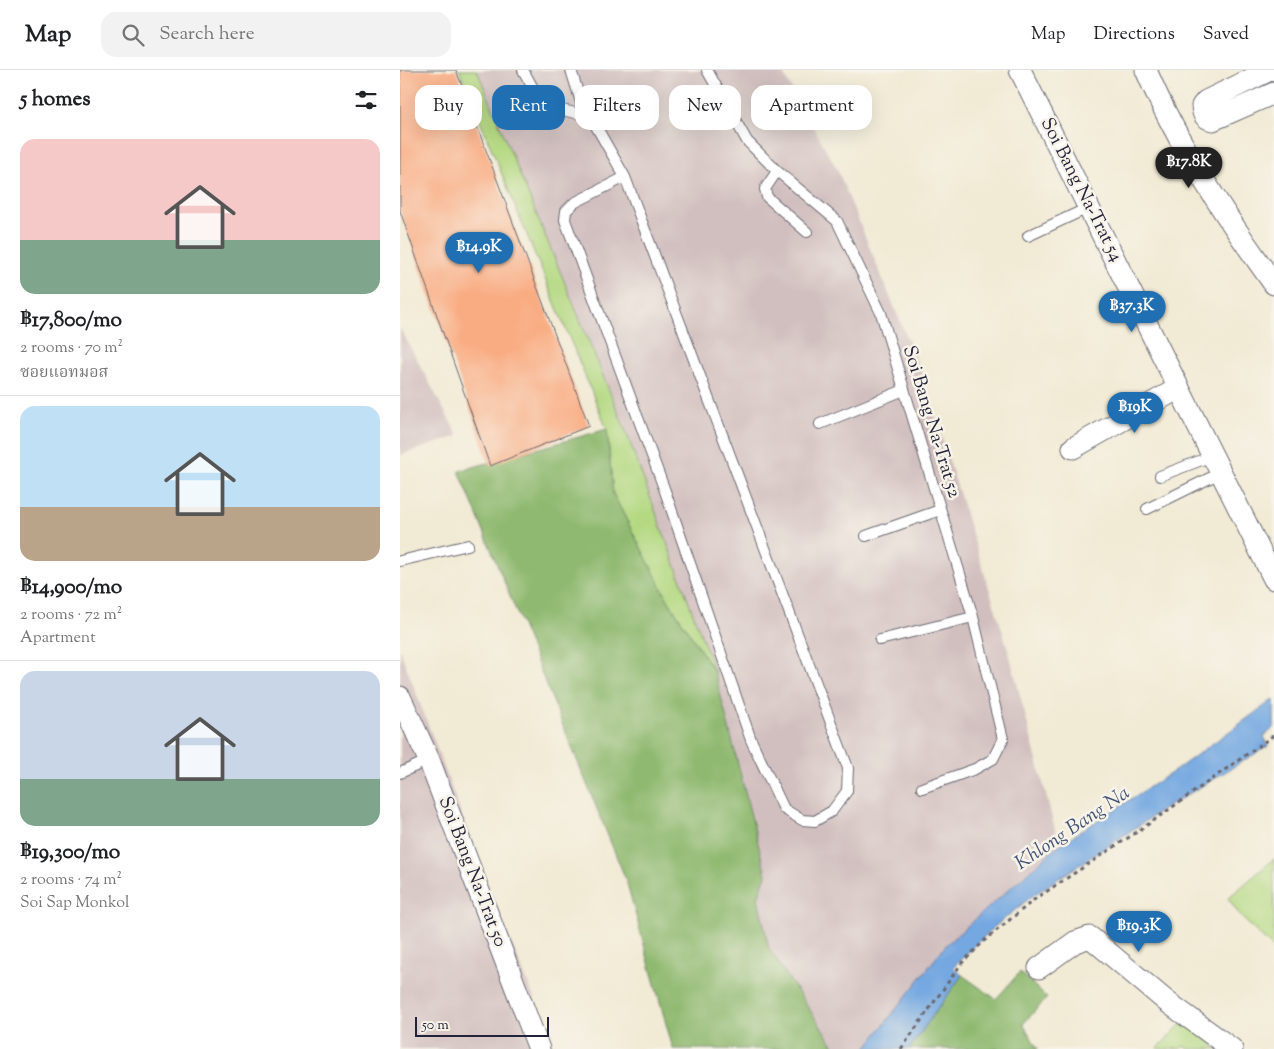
<!DOCTYPE html>
<html lang="en">
<head>
<meta charset="utf-8">
<style>
	:root { --surface:#fff; --page:#f2f2f2; --text:#202124; --muted:#757577; --line:#e0e0e0; --accent:#1f6fb2 }
	body { margin:0; font-family:"Sorts Mill Goudy","Noto Serif Thai",serif; background:var(--page); color:var(--text); height:100vh; display:flex; flex-direction:column; font-size:19px; white-space:nowrap }
	* { box-sizing:border-box; margin:0 }
	p { font-size:16px; color:var(--muted) }
	.icon { flex:none; width:28px; height:28px; fill:none; stroke:currentColor; stroke-width:2; stroke-linecap:round; stroke-linejoin:round }
	.map { position:relative; flex:1; overflow:hidden }
	.details { display:flex; flex-direction:column; background:var(--surface); width:400px }
	.details>* { flex:none }
	.top-card { position:absolute; left:15px; top:15px; width:475px; height:45px; display:flex; gap:10px }
	.scale { position:absolute; left:15px; bottom:12px; width:134px; box-sizing:border-box; padding-left:5px; border:2px solid #22223b; border-top:0; font-size:14px; line-height:18px; white-space:nowrap; color:#22223b; -webkit-text-stroke:4px #f7f3e8; paint-order:stroke }
	.price { position:absolute; translate:-50% -42px; padding:0 11px; border-radius:18px; background:var(--accent); color:#fff; font-size:16px; line-height:32px; filter:drop-shadow(0 1px 2px #0008) }
	.price::after { content:''; position:absolute; left:50%; top:30px; width:15px; height:11px; margin-left:-8px; background:inherit; clip-path:polygon(0 0,100% 0,50% 100%) }
	.price.current { background:#222; color:#fff }
	ul { padding:0; list-style:none }
	li { display:grid; align-content:center; gap:10px; height:265px; padding:0 20px }
	li+li { border-top:1px solid var(--line) }
	li span { display:grid; place-items:center; height:155px; border-radius:15px; color:#555 }
	li>.icon { margin-inline-start:auto }
	span .icon { width:90px; height:90px; fill:#fffc; stroke-width:1 }
	li b { font-size:21px }
	h2 { display:flex; justify-content:space-between; align-items:center; height:60px; padding:0 20px; font-size:21px }
	.pill { padding:0 18px; border-radius:15px; background:var(--surface); box-shadow:0 5px 20px #0002; font-size:18px; line-height:45px }
	.pill.current { background:var(--accent); color:#fff }
	header { display:flex; align-items:center; gap:30px; box-sizing:border-box; height:70px; padding:0 25px; background:var(--surface); border-bottom:1px solid var(--line) }
	header strong { font-size:24px }
	nav { display:flex; gap:28px; margin-inline-start:auto; font-size:18px }
	.search { width:350px; height:45px; background:var(--page); display:flex; align-items:center; gap:12px; box-sizing:border-box; padding:0 18px; border-radius:15px; color:var(--muted); font-size:19px }
	main { display:flex; flex:1; min-height:0 }
	.map>svg:first-child { display:block }
	.industrial { fill:#d1bfbf }
	.green { fill:#b4d982; stroke:#6b7e5e }
	.forest { fill:#8fb970; stroke:#586e56 }
	.water { fill:#75a8e1; stroke:#4c658e }
	.building { fill:#f9ab81 }
	.lines { fill:none; stroke-linecap:round; stroke-linejoin:round }
	.lane-casing { stroke:#6a6871; stroke-width:12 }
	.street-casing { stroke:#6a6871; stroke-width:23 }
	.path { stroke:#6a6871; stroke-width:3; stroke-dasharray:4 4; stroke-linecap:butt }
	.lane { stroke:#fff; stroke-width:10 }
	.street { stroke:#fff; stroke-width:21 }
	.labels { text-anchor:middle; dominant-baseline:central; stroke-width:5; stroke-linejoin:round; paint-order:stroke }
	.street-label { font-size:19px; fill:#22223b; stroke:#f7f3e8 }
	.water-label { font-size:20px; font-style:italic; fill:#3f5175; stroke:#f7f3e8 }
</style>
</head>
<body>
<header>
<strong>Map</strong>
<div class="search"><svg class="icon" aria-label="search" viewBox="0 0 24 24"><circle cx="10" cy="10" r="6"/><path d="M15 15l6 6"/></svg>Search here</div>
<nav><a>Map</a><a>Directions</a><a>Saved</a></nav>
</header>
<main>
<section class="details">
<h2>5 homes<svg class="icon" aria-label="filters" viewBox="0 0 24 24"><path d="M4 7h16M4 17h16"/><circle cx="9" cy="7" r="2"/><circle cx="15" cy="17" r="2"/></svg></h2>
<ul>
<li><span style="background:linear-gradient(#f6c9c9 65%,#7fa58c 0)"><svg class="icon" aria-label="home" viewBox="0 0 24 24"><path d="M3 11l9-7 9 7M6 9v11h12V9"/></svg></span><div><b>฿17,800/mo</b><p>2 rooms · 70 m²</p><p>ซอยแอทมอส</p></div></li>
<li><span style="background:linear-gradient(#bfe0f5 65%,#b9a48a 0)"><svg class="icon" aria-label="home" viewBox="0 0 24 24"><path d="M3 11l9-7 9 7M6 9v11h12V9"/></svg></span><div><b>฿14,900/mo</b><p>2 rooms · 72 m²</p><p>Apartment</p></div></li>
<li><span style="background:linear-gradient(#c9d6e8 70%,#7fa58c 0)"><svg class="icon" aria-label="home" viewBox="0 0 24 24"><path d="M3 11l9-7 9 7M6 9v11h12V9"/></svg></span><div><b>฿19,300/mo</b><p>2 rooms · 74 m²</p><p>Soi Sap Monkol</p></div></li>
</ul>
</section>
<div class="map">
<svg width="874" height="979" viewBox="0 0 874 979">
	<rect width="100%" height="100%" fill="#f7f3e8"/>
	<filter id="ink" filterUnits="userSpaceOnUse"><feTurbulence type="fractalNoise" baseFrequency=".02" numOctaves="2"/><feDisplacementMap in="SourceGraphic" scale="10" xChannelSelector="R" yChannelSelector="G"/><feConvolveMatrix kernelMatrix="1 2 1 2 8 2 1 2 1" color-interpolation-filters="sRGB"/></filter>
	<filter id="wash" filterUnits="userSpaceOnUse"><feTurbulence type="fractalNoise" baseFrequency=".0096" numOctaves="4" result="noise"/><feDisplacementMap in="SourceGraphic" scale="20" xChannelSelector="R" yChannelSelector="G"/><feGaussianBlur stdDeviation="1.12" result="paint"/><feColorMatrix in="noise" values="0 0 0 0 0 0 0 0 0 0 0 0 0 0 0 0 0 1.4 0 .05"/><feComposite in="paint" operator="in"/></filter>
	<g filter="url(#wash)">
		<rect width="100%" height="100%" fill="#f1ead4"/>
		<path class="industrial" d="M 77,0 L 381,0 L 437,99 L 522,304 L 608,579 L 659,775 L 546,875 L 465,979 L 436,979 L 369,879 L 358,828 L 366,804 L 315,603 Z
			M 0,258 L 58,366 L 0,385 Z
			M 0,580 L 92,826 L 155,979 L 0,979 Z"/>
		<path class="green" d="M 59,0 L 77,0 L 225,359 L 315,603 L 268,530 L 213,424 L 207,359 Z
			M 874,789 L 874,879 L 841,847 L 828,828 Z
			M 783,952 L 819,979 L 789,979 L 784,976 L 780,979 L 757,979 Z"/>
		<path class="forest" d="M 207,359 L 213,424 L 268,530 L 315,603 L 366,805 L 358,828 L 369,879 L 436,979 L 273,979 L 226,810 L 59,401 Z
			M 620,902 L 647,928 L 623,954 L 638,979 L 509,979 L 562,905 L 596,929 Z"/>
		<path class="water" d="M 874,629 L 874,658 L 864,666 L 868,676 L 764,739 L 635,824 L 593,858 L 553,897 L 562,905 L 509,979 L 465,979 L 546,875 L 659,775 L 776,700 Z"/>
		<g id="blocks">
			<path class="building" d="M 0,0 L 56,0 L 189,356 L 90,396 L 0,141 Z"/>
		</g>
	</g>
	<g filter="url(#ink)">
		<use href="#blocks" fill-opacity="0" stroke="#6a6871" stroke-width="1"/>
		<g class="lines">
			<defs>
				<path id="lane" d="M 123,0 L 143,36 L 185,45 L 193,51 L 225,107 L 448,698 L 447,721 L 432,741 L 415,751 L 402,750 L 384,739 L 351,670 L 265,421 L 165,150 L 166,141 L 174,133 L 225,107
					M 171,0 L 185,45
					M 307,0 L 347,71 L 377,101 L 437,151 L 481,243 L 573,547 L 603,669 L 593,689 L 575,699 L 522,718
					M 377,101 L 365,119 L 367,127 L 407,162
					M 628,166 L 690,137
					M 420,354 L 504,320
					M 760,406 L 812,386
					M 747,439 L 820,403
					M 466,466 L 540,440
					M 0,491 L 68,475
					M 480,570 L 573,547
					M 0,703 L 29,690"/>
				<path id="street" d="M 620,0 L 874,509
					M 746,0 C 778,76 826,147 874,214
					M 870,0 L 806,31 L 802,36 C 803,45 804,48 813,50 L 874,23
					M 673,378 L 779,318
					M 0,627 L 29,690 L 139,979
					M 639,898 L 675,872 L 690,867 L 766,931 L 832,979"/>
			</defs>
			<use href="#lane" class="lane-casing"/>
			<use href="#street" class="street-casing"/>
			<path class="path" d="M 501,979 L 561,894 L 585,870 L 635,829 L 740,760 L 874,665"/>
			<use href="#lane" class="lane"/>
			<use href="#street" class="street"/>
		</g>
	</g>
	<g class="labels">
		<g class="street-label">
			<text transform="translate(681 120) rotate(63)">Soi Bang Na-Trat 54</text>
			<text transform="translate(531 352) rotate(73)">Soi Bang Na-Trat 52</text>
			<text transform="translate(72 802) rotate(69)">Soi Bang Na-Trat 50</text>
		</g>
		<g class="water-label">
			<text transform="translate(673 759) rotate(-34)">Khlong Bang Na</text>
		</g>
	</g>
</svg>
<div class="scale">50 m</div>
<b class="price current" style="left:789px;top:119px">฿17.8K</b>
<b class="price" style="left:79px;top:204px">฿14.9K</b>
<b class="price" style="left:732px;top:263px">฿37.3K</b>
<b class="price" style="left:735px;top:364px">฿19K</b>
<b class="price" style="left:739px;top:883px">฿19.3K</b>
<div class="top-card">
<a class="pill">Buy</a>
<a class="pill current">Rent</a>
<a class="pill">Filters</a>
<a class="pill">New</a>
<a class="pill">Apartment</a>
</div>
</div>
</main>
</body>
</html>
